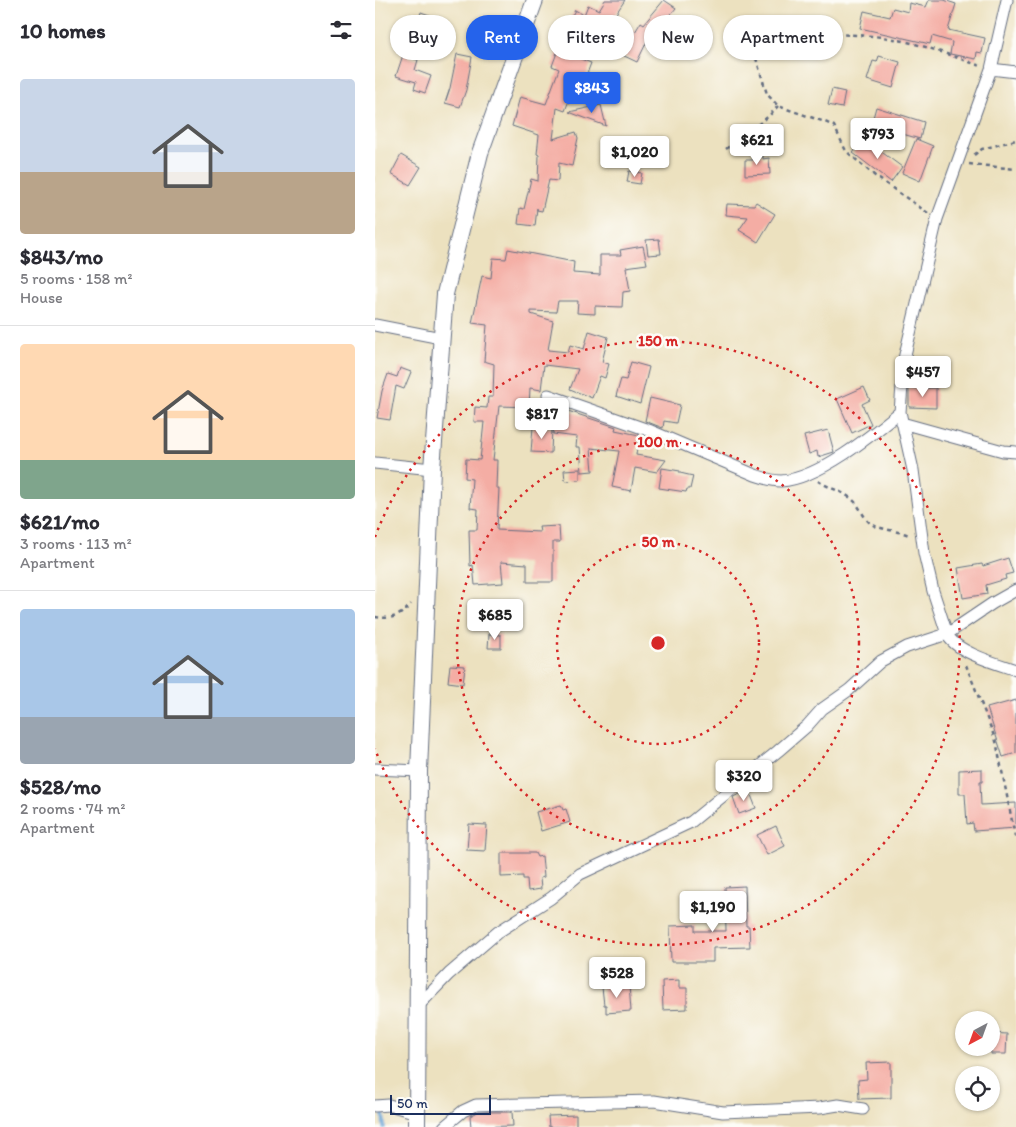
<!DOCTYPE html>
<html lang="en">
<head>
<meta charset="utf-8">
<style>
	:root { --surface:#fff; --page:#f2f2f3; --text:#2b2b33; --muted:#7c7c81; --line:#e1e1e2; --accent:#2563eb }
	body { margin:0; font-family:Itim,sans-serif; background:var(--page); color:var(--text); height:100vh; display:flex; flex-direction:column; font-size:19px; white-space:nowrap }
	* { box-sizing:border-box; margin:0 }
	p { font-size:16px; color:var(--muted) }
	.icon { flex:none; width:28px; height:28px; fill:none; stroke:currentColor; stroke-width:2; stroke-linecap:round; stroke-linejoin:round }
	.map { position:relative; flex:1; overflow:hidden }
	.drawer { display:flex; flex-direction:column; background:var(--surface); width:375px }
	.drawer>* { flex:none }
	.top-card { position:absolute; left:15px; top:15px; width:475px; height:45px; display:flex; gap:10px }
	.needle { width:32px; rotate:221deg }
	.fabs { position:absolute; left:580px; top:1011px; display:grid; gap:10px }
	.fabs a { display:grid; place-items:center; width:45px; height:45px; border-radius:50%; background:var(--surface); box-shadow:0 1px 4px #0004; font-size:25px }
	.scale { position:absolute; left:15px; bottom:12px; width:101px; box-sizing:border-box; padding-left:5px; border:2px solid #1b2f5e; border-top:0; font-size:14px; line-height:18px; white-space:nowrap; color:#1b2f5e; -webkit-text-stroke:4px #fdfcf7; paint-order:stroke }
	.price { position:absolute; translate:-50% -42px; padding:0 11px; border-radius:5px; background:#fff; color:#222; font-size:16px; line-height:32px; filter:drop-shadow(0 1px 2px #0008) }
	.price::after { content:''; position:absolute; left:50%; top:30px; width:15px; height:11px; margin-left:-8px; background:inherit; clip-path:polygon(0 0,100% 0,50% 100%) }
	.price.on { background:var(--accent); color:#fff }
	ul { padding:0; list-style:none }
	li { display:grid; align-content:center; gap:10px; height:265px; padding:0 20px }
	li+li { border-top:1px solid var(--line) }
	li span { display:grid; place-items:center; height:155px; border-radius:5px; color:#555 }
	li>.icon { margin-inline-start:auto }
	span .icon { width:90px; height:90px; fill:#fffc; stroke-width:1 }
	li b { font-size:21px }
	h2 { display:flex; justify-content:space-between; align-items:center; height:60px; padding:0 20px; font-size:21px }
	.chip { padding:0 18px; border-radius:22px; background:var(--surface); box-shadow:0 1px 4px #0004; font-size:18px; line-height:45px }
	.chip.on { background:var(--accent); color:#fff }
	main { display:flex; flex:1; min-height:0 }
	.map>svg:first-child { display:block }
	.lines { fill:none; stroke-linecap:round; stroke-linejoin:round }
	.stream { stroke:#64a0d4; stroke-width:4 }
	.building { fill:#f4ada4 }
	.street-casing { stroke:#646d80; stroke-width:13 }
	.secondary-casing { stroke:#646d80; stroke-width:18 }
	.path { stroke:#646d80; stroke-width:2.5; stroke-dasharray:4 4; stroke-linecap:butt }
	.street { stroke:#fff; stroke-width:11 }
	.secondary { stroke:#fff; stroke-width:16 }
	.ring { fill:none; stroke:#d62828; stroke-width:2.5; stroke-dasharray:2.5 5 }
	.centre { fill:#d62828; stroke:#fdfcf7; stroke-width:2.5 }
	.ring-label { font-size:15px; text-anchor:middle; font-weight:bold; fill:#d62828; stroke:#fdfcf7; stroke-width:5; stroke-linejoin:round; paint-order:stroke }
</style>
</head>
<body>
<main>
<section class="drawer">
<h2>10 homes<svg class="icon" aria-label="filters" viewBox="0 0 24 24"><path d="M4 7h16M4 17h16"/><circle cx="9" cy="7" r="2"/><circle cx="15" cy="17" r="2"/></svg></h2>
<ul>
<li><span style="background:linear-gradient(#c9d6e8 60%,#b9a48a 0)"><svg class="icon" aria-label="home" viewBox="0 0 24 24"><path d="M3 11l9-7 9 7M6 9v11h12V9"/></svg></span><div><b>$843/mo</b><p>5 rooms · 158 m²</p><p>House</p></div></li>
<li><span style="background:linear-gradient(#ffd9b3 75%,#7fa58c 0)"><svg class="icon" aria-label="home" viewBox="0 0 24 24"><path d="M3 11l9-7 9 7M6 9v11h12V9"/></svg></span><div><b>$621/mo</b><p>3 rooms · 113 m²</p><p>Apartment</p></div></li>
<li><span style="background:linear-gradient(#a9c7e8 70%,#9aa5b1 0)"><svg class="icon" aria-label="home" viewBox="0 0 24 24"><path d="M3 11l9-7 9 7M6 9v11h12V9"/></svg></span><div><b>$528/mo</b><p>2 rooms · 74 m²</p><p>Apartment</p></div></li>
</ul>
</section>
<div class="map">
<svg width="641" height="1127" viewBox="0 0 641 1127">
	<rect width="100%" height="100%" fill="#fdfcf7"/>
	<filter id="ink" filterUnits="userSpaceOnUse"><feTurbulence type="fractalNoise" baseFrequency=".02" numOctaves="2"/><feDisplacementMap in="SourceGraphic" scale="10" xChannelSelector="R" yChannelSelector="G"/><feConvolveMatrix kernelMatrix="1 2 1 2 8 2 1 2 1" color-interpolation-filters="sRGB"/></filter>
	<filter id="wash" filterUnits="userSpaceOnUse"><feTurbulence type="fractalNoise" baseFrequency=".0096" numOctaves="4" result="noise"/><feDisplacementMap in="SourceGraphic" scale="20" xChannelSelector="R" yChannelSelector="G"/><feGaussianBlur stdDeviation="1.12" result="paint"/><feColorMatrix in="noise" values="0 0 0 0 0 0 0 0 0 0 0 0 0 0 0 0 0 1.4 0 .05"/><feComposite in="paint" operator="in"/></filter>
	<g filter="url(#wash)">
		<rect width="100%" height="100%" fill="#ece1bf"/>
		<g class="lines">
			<path class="stream" d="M 8,1111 L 9,1127"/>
		</g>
		<g id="blocks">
			<path class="building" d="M 230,0 L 250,0 L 236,21 L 260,32 L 266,22 L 269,24 L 289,0 L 301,8 L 283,30 L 279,27 L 262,62 L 245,54 L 244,57 L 234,51 L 235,44 L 208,32 L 206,36 L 190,28 L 200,10 L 209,15 L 213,5 L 224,10 Z
				M 554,0 L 569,0 L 581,4 L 573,30 L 610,38 L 607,53 L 602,52 L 601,59 L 575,54 L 577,42 L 557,36 L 555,44 L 485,28 L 489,11 L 515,17 L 518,8 L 533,12 L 534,3 L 551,7 Z
				M 46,12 L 60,17 L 54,34 L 40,30 Z
				M 183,50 L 216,63 L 210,79 L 203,76 L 190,111 L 182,108 L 178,139 L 201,132 L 203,138 L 197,166 L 184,163 L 183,181 L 174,180 L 167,211 L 162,210 L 162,208 L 160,226 L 143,224 L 145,208 L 149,209 L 156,179 L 163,181 L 164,155 L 162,154 L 164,135 L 137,126 L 145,97 L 171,104 L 184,69 L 177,66 Z
				M 82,54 L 97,57 L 91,90 L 85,107 L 70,103 L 75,88 Z
				M 28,55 L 43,60 L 40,70 L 56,76 L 50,93 L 39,89 L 41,82 L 21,76 Z
				M 504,56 L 525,62 L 518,88 L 492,80 L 498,61 L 502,62 Z
				M 457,89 L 470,92 L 467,108 L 453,105 Z
				M 226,105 L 231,126 L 194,112 Z
				M 501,107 L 549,122 L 545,139 L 496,125 Z
				M 489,139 L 527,167 L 516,182 L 478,153 Z
				M 541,139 L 558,146 L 545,181 L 527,173 Z
				M 26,155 L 46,167 L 35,185 L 16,174 Z
				M 378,156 L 388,156 L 388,159 L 394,158 L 395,174 L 370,175 L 370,160 L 378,160 Z
				M 254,171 L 267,173 L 265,184 L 252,182 Z
				M 381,202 L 400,214 L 383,242 L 364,230 L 373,217 L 351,215 L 352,204 L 379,205 Z
				M 284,239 L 286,254 L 273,255 L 271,240 Z
				M 268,246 L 272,264 L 251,267 L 255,291 L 248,292 L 247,307 L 220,306 L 220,314 L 202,313 L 203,301 L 183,301 L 181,312 L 156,311 L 156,314 L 178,321 L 173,350 L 193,352 L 195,345 L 209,349 L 214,331 L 233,337 L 227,362 L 234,364 L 230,378 L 225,376 L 217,398 L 195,389 L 203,369 L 169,365 L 166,390 L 155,388 L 154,407 L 124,406 L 118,460 L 122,460 L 121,488 L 124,488 L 122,530 L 165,532 L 164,527 L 184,526 L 185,542 L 178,542 L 178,582 L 152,582 L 152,564 L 126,562 L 128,583 L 100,585 L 98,565 L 95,566 L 94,530 L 102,530 L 103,509 L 95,508 L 97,479 L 90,478 L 91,459 L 105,460 L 109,422 L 99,422 L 100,407 L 112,408 L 113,397 L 118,397 L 119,364 L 109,361 L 112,325 L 97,323 L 107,276 L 116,278 L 118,258 L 131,259 L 133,249 L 199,262 L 198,273 L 225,275 L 225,255 L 246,255 L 245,250 Z
				M 256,362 L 274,367 L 265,404 L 241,396 L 246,379 L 251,380 Z
				M 25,368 L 36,372 L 29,389 L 21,386 L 15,420 L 2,418 L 7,391 L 13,374 L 22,377 Z
				M 489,387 L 495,400 L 487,404 L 496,424 L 477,433 L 462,399 Z
				M 534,388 L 561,388 L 561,408 L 534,407 Z
				M 275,398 L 305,405 L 301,423 L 289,421 L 288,428 L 270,421 Z
				M 181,407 L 241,427 L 240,430 L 264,435 L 261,455 L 291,460 L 282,472 L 260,468 L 256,491 L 237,487 L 244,451 L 216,448 L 218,471 L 207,472 L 205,447 L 201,447 L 202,437 L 178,434 Z
				M 158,427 L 177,428 L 176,453 L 156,452 Z
				M 453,430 L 459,452 L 443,457 L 442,451 L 434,454 L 429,436 Z
				M 287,468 L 305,471 L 305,473 L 318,476 L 315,489 L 312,489 L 311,492 L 284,488 Z
				M 205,469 L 205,480 L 190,481 L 189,470 Z
				M 633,558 L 638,573 L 630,575 L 631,579 L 611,585 L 612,594 L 588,598 L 583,568 L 607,564 L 608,566 Z
				M 114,634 L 126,635 L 126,648 L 113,648 Z
				M 75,665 L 90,666 L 88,684 L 73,682 Z
				M 641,700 L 641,753 L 628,757 L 612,708 Z
				M 607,769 L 607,782 L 605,782 L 606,805 L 641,803 L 641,828 L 599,831 L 598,823 L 592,824 L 590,794 L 584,794 L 584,770 Z
				M 374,790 L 381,808 L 364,814 L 358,797 Z
				M 186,805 L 188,810 L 191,809 L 195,822 L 166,831 L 161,812 Z
				M 94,824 L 112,825 L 110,851 L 92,850 Z
				M 401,826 L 410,846 L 392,855 L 382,835 Z
				M 126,853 L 160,853 L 162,857 L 167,856 L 169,877 L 165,878 L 166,889 L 153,891 L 152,879 L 148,879 L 148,876 L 126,877 Z
				M 370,886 L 371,926 L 374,926 L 375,947 L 338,948 L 338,962 L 296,962 L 295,926 L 320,925 L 320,931 L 351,931 L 350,887 Z
				M 304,980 L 304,988 L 312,988 L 312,1009 L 288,1010 L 287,981 Z
				M 254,985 L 256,1011 L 231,1013 L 231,1005 L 229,1005 L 227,987 Z
				M 616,1033 L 632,1034 L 631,1054 L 616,1054 Z
				M 516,1062 L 516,1098 L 484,1099 L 483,1080 L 492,1079 L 491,1063 Z
				M 103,1112 L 137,1112 L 138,1126 L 96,1127 L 95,1116 Z
				M 201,1115 L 201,1127 L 174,1127 L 173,1116 Z"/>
		</g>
	</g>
	<g filter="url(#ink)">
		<use href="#blocks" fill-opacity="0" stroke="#646d80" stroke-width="1"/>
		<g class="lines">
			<defs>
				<path id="street" d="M 632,0 L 616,69 L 562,219 L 529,359 L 525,412 L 538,470 L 549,553 L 558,591 L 572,634 C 580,652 623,664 641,670
					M 616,69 L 641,72
					M 0,325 L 66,338
					M 173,395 L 276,431 L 380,475 C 389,478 397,481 406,481 C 443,479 497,435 525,412
					M 527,423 L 628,451 L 641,452
					M 0,463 L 57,469
					M 0,769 L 44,771
					M 44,1005 L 74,974 L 123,932 L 176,898 L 205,874 L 316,822 L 403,751 L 432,726 L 447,709 L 474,690 L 506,661 L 532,647 L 572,634 L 618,603 L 641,590
					M 0,1106 L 14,1105 L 42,1113
					M 69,1127 L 88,1111 L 101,1105 L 279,1101 L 348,1112 L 445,1108 L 463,1105 L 488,1109"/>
				<path id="secondary" d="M 42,1127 L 44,771 L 57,469 L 70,294 L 105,153 L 160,0"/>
			</defs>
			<use href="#street" class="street-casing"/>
			<use href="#secondary" class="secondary-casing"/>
			<path class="path" d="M 351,149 L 394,116 L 403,106
				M 599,155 L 607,149 L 641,140
				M 594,164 L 641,169
				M 553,213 L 500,176 L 471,151 L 459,126 L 450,122 L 403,106 L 392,94 L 380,55 L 374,49 L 372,42 C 389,13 409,41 433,40 C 442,40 451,34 459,34 C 477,35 496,35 513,38 C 545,43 576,56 606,66
				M 443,481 C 455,489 471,492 480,502 C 487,510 490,522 500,526 C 510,530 523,531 534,535
				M 0,617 C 17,619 24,618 36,604
				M 591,665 L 621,741 L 641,841"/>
			<use href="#street" class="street"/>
			<use href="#secondary" class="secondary"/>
		</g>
	</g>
	<g class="ring">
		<circle cx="283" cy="643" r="101"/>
		<circle cx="283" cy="643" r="201"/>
		<path d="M0 537A302 302 0 1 1 0 749"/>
	</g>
	<circle cx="283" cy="643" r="8" class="centre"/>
	<g class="ring-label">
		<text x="283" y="346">150 m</text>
		<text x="283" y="447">100 m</text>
		<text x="283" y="547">50 m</text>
	</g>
</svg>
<div class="fabs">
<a><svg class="needle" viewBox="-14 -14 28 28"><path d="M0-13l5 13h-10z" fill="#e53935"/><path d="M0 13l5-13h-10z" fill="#7c7c81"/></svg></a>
<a><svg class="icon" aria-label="locate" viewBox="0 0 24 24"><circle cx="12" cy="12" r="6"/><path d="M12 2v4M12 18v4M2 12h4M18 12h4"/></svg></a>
</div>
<div class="scale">50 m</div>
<b class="price on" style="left:217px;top:114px">$843</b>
<b class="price" style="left:503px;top:160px">$793</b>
<b class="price" style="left:382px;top:166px">$621</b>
<b class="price" style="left:260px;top:178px">$1,020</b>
<b class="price" style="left:548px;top:398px">$457</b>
<b class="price" style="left:167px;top:440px">$817</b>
<b class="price" style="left:120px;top:641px">$685</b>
<b class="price" style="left:369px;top:802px">$320</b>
<b class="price" style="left:338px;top:933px">$1,190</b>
<b class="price" style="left:242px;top:999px">$528</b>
<div class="top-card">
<a class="chip">Buy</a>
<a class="chip on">Rent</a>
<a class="chip">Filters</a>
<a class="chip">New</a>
<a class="chip">Apartment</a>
</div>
</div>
</main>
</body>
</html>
